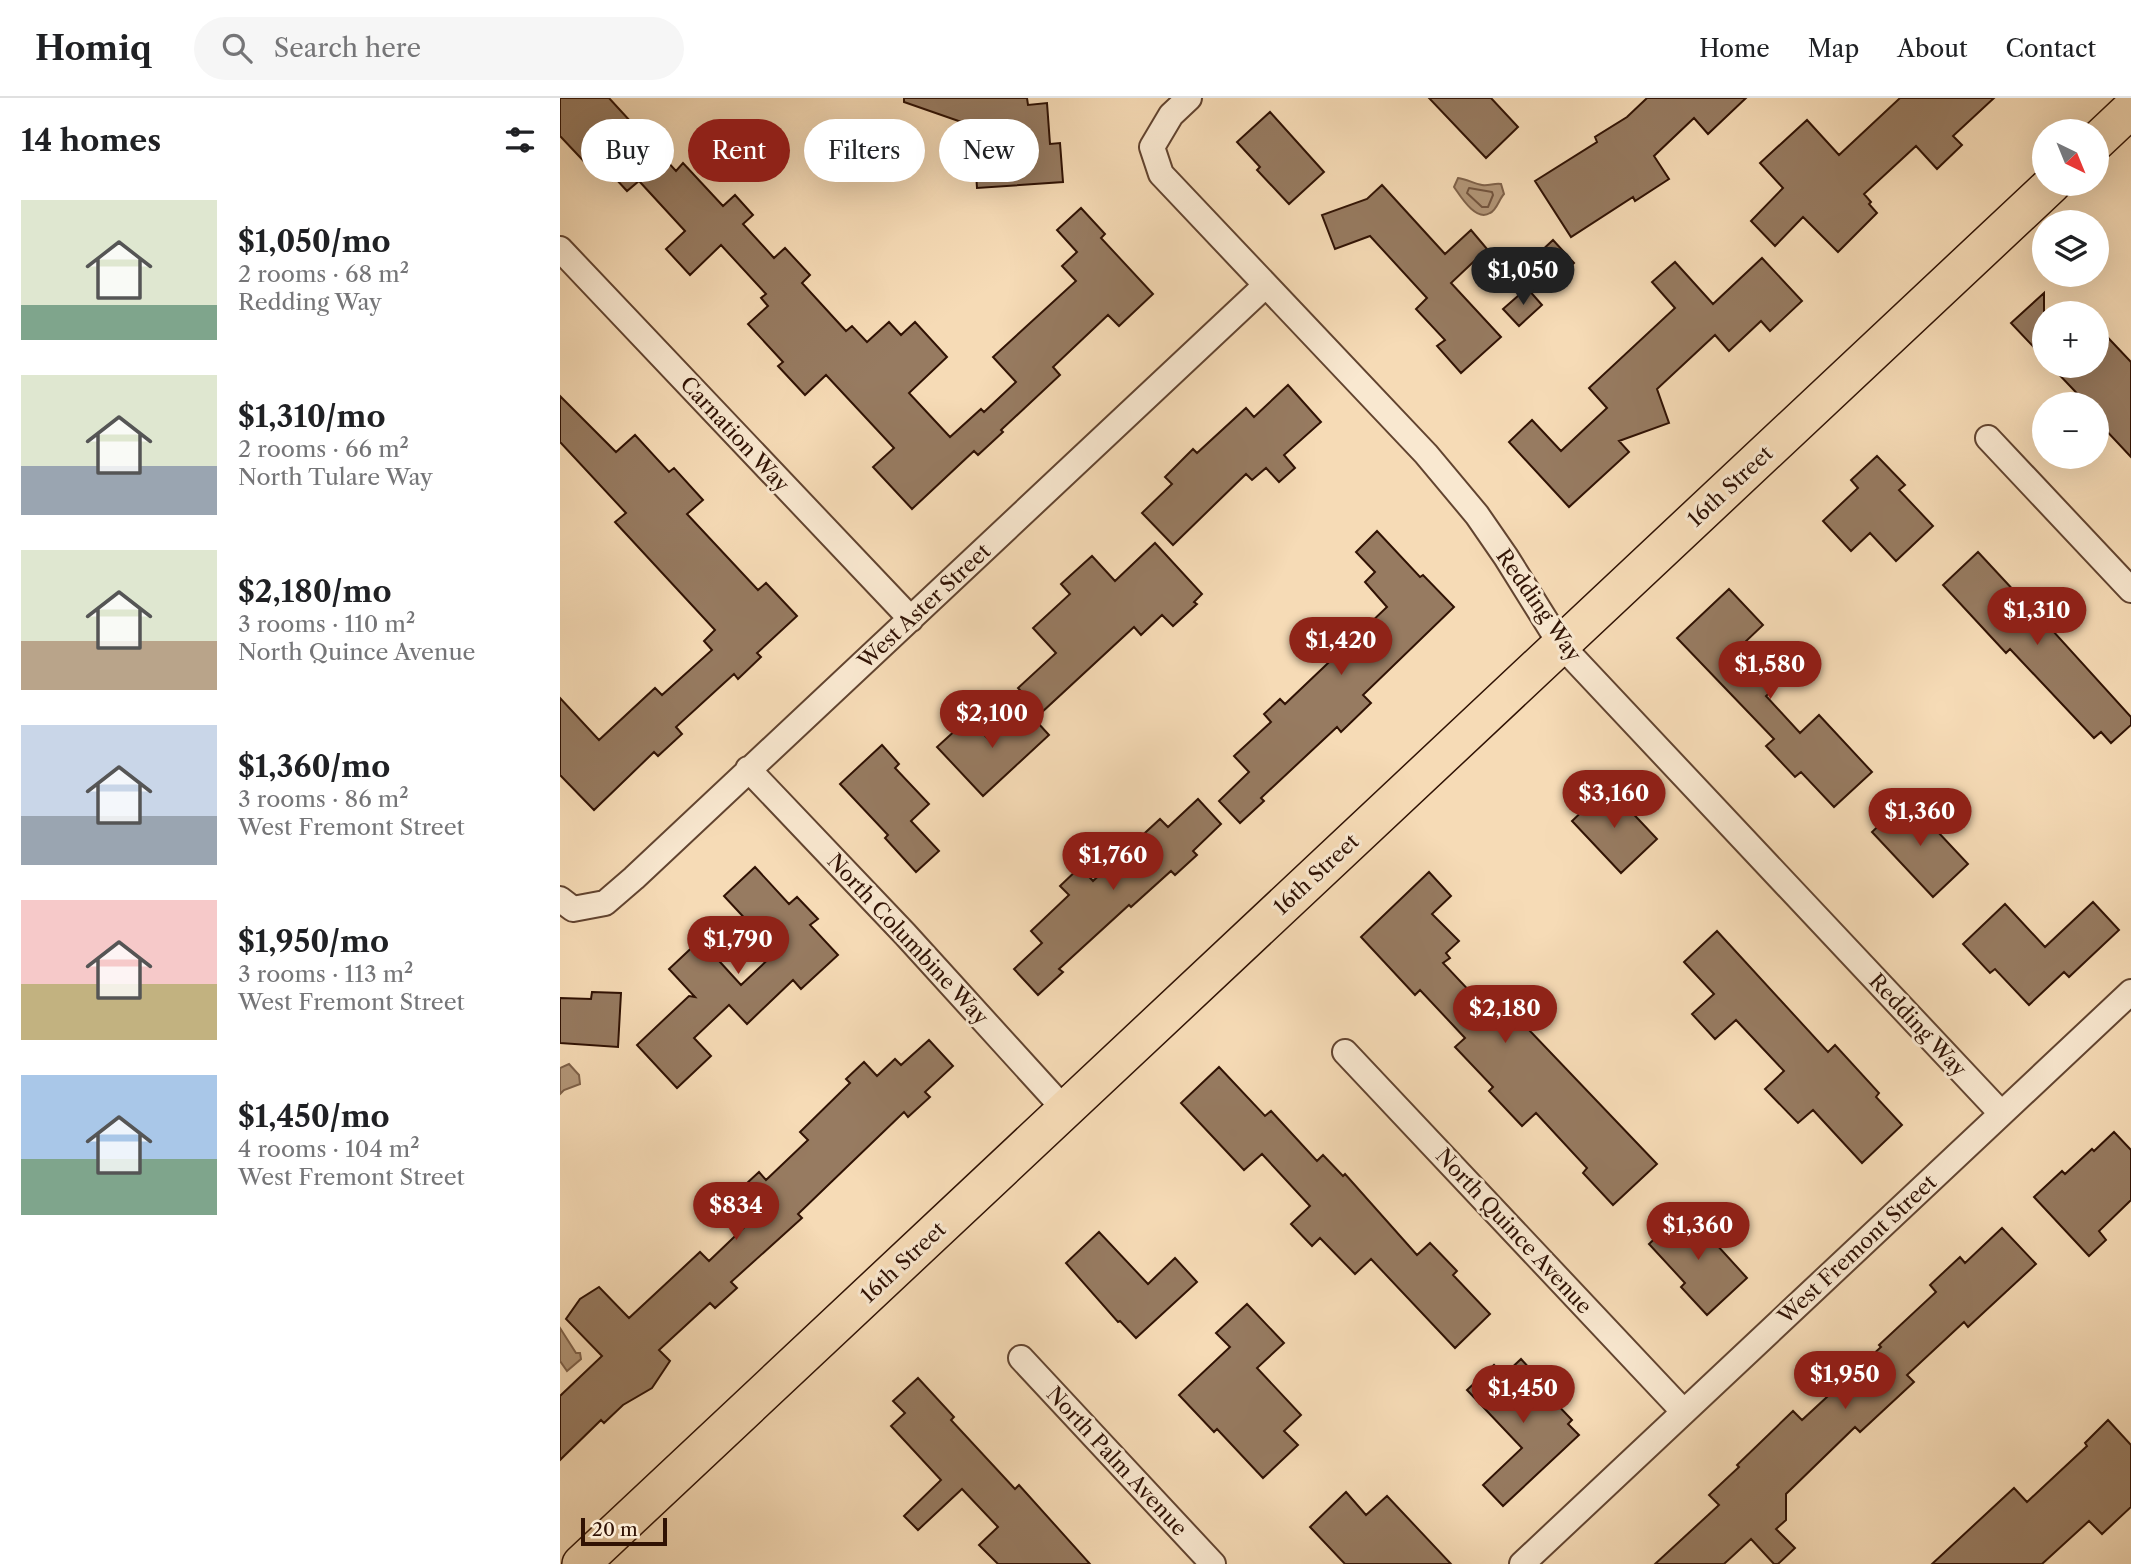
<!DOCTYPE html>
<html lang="en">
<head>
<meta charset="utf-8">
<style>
	:root { --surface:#fff; --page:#f6f6f6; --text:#202124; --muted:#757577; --line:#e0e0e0; --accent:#8f2418 }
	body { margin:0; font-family:"Libre Caslon Text",serif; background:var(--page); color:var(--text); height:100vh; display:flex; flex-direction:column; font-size:26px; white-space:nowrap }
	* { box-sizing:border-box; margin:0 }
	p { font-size:23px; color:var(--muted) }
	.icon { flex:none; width:38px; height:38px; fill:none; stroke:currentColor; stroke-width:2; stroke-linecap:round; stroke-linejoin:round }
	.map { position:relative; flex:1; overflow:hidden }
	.details { display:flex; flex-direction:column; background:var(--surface); width:560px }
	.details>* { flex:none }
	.guide { position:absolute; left:21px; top:21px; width:665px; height:63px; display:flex; gap:14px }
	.needle { width:46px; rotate:137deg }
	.buttons { position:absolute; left:1472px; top:21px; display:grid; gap:14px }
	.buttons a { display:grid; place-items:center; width:77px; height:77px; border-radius:50%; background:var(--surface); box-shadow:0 7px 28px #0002; font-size:35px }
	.scale { position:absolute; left:21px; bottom:18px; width:86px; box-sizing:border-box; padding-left:7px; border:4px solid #301204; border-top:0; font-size:19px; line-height:24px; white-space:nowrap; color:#301204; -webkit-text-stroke:5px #f9e8d0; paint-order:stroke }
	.price { position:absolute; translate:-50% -60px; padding:0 16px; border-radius:24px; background:var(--accent); color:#fff; font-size:23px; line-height:46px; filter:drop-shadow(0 2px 4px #0008) }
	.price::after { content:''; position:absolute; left:50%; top:42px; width:21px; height:16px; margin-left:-10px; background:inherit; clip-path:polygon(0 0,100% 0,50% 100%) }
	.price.current { background:#222; color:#fff }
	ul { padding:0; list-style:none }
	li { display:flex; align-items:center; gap:21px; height:175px; padding:0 21px }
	li span { display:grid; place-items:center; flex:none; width:196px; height:140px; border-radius:0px; color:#555 }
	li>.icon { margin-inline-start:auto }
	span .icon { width:84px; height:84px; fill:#fffc; stroke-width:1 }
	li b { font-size:30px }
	h2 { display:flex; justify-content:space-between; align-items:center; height:84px; padding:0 21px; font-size:30px }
	.chip { padding:0 24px; border-radius:32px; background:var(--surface); box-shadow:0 7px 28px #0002; font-size:24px; line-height:63px }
	.chip.current { background:var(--accent); color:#fff }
	header { display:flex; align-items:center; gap:42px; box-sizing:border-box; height:98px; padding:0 35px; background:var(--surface); border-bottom:2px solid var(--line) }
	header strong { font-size:33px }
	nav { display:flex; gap:38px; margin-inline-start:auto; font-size:24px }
	.search { width:490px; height:63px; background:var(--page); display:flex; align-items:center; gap:18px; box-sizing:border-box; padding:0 24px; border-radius:38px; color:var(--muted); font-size:26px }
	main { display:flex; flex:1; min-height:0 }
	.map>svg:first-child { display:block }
	.water { fill:#b39779; stroke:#7f624a; stroke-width:2 }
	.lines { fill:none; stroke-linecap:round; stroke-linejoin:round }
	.shore { stroke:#72543e; stroke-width:2 }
	.building { fill:#977b61; stroke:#301204; stroke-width:2 }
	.street-casing { stroke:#624430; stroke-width:28 }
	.primary-casing { stroke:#301204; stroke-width:40 }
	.street { stroke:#f9e8d0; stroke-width:24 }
	.primary { stroke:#f6dbb6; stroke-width:37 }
	.labels { text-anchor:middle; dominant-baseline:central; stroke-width:6; stroke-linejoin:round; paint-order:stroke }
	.street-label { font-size:21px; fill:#301204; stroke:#f9e8d0 }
</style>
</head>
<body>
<header>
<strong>Homiq</strong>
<div class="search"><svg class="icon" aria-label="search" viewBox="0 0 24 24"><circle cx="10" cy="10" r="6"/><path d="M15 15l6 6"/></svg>Search here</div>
<nav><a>Home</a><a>Map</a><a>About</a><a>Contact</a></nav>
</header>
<main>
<section class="details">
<h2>14 homes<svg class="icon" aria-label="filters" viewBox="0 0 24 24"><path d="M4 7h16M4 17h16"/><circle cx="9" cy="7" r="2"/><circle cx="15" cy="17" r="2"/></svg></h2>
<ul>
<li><span style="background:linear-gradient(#dfe7d0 75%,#7fa58c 0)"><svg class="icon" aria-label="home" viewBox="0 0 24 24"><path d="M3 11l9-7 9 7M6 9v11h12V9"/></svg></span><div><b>$1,050/mo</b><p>2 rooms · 68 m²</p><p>Redding Way</p></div></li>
<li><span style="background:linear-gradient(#dfe7d0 65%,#9aa5b1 0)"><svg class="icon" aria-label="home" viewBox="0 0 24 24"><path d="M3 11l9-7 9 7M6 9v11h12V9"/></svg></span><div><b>$1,310/mo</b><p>2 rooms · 66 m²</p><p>North Tulare Way</p></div></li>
<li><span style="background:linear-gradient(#dfe7d0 65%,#b9a48a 0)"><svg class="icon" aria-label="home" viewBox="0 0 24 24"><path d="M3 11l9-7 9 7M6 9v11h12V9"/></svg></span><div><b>$2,180/mo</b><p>3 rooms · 110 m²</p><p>North Quince Avenue</p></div></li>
<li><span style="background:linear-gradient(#c9d6e8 65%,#9aa5b1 0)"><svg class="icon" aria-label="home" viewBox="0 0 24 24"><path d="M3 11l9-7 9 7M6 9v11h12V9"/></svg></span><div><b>$1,360/mo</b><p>3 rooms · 86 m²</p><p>West Fremont Street</p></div></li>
<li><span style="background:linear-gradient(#f6c9c9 60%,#c2b280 0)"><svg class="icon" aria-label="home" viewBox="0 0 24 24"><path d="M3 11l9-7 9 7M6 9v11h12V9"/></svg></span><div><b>$1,950/mo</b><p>3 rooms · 113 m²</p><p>West Fremont Street</p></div></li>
<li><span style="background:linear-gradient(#a9c7e8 60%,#7fa58c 0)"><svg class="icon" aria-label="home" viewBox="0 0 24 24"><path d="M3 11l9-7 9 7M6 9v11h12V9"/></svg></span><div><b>$1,450/mo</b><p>4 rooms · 104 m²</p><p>West Fremont Street</p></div></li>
</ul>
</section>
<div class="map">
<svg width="1571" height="1466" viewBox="0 0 1571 1466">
	<rect width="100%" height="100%" fill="#f6dbb6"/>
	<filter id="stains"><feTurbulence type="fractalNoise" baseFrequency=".00286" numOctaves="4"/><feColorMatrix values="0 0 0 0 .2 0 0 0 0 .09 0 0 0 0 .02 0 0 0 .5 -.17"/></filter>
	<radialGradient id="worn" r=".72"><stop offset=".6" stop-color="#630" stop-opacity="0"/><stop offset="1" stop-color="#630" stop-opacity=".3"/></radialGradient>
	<path class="water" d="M 898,80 C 907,81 914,86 922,87 C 929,88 934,85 941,86 L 944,96 C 939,101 937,112 930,115 C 916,124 901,99 894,89 Z
		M 9,966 L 19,977 L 20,986 L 4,992 L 0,996 L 0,970 Z
		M 0,1230 L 16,1255 L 20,1255 L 21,1261 L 7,1273 L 0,1263 Z"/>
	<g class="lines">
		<path class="shore" d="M 909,90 L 932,94 L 933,97 L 928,109 L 922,109 L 907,95 Z"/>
	</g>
	<path class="building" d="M 0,0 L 49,0 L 116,73 L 123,65 L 163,108 L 175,97 L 193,117 L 183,126 L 214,160 L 225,150 L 250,177 L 242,185 L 286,233 L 292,228 L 307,244 L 329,224 L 341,237 L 355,224 L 387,259 L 349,295 L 390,339 L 421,311 L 424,314 L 456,284 L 433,259 L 516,183 L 502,168 L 517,154 L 497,132 L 521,110 L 545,136 L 541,140 L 593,196 L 559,228 L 548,217 L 493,269 L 500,277 L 441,332 L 443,334 L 418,357 L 414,353 L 352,411 L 313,369 L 334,350 L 266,277 L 245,297 L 218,268 L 223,264 L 188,226 L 208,208 L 201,200 L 206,196 L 161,147 L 130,177 L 106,151 L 125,133 L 79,83 L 67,93 L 56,81 L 53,83 L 39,67 L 33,73 L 0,38 Z
		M 344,0 L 467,0 L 468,7 L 487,5 L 490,46 L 500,45 L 503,84 L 417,90 L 413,28 L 344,4 Z
		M 869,0 L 931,0 L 958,29 L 926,60 Z
		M 1087,0 L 1186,0 L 1148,36 L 1134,20 L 1094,58 L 1109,81 L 1075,103 L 1073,99 L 1011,139 L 975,83 L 1037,44 L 1035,39 L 1067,19 Z
		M 1340,0 L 1434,0 L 1393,38 L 1402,47 L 1377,71 L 1356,48 L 1304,96 L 1311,104 L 1309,106 L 1317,115 L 1278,154 L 1243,119 L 1215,148 L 1191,123 L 1223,90 L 1200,65 L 1247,22 L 1279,57 Z
		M 710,14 L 764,74 L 729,106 L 697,72 L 700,69 L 677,44 Z
		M 822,87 L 885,156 L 911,132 L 927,151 L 891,185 L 941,239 L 901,275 L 877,248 L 885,242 L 856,211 L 867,200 L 810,138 L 775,151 L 762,117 L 807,101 Z
		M 993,142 L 1014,165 L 999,180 L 977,157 Z
		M 1202,160 L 1242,203 L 1210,233 L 1201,223 L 1169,253 L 1155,237 L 1097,291 L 1109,325 L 1059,343 L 1069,354 L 1009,409 L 949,344 L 972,322 L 1001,353 L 1047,310 L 1029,290 L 1115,210 L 1092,184 L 1115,164 L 1153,206 Z
		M 967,190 L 982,207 L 959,228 L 943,211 Z
		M 1484,195 L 1484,260 L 1451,225 Z
		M 1536,227 L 1571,264 L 1571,359 L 1540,326 L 1543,324 L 1536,317 L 1536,306 L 1527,306 L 1491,268 L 1536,268 Z
		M 728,287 L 761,324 L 724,357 L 735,370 L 719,384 L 706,370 L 692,382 L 686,376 L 613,447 L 582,415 L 612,386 L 605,379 L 633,351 L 637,355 L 686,310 L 694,319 Z
		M 0,298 L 56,354 L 75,337 L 109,374 L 114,370 L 143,402 L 127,416 L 198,492 L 206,485 L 237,518 L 197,555 L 201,559 L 178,581 L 174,576 L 116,629 L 122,636 L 98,658 L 94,654 L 34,712 L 0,677 L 0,600 L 39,642 L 95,590 L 102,597 L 152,552 L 144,543 L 155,532 L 55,424 L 66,415 L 0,344 Z
		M 1317,358 L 1345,387 L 1339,392 L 1373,428 L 1336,463 L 1310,435 L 1291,453 L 1263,423 L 1298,390 L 1291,382 Z
		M 817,433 L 860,479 L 863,477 L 894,509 L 803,597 L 811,605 L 781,634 L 777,629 L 701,700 L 704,703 L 680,725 L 659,703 L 689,674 L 674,658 L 711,624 L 704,616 L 720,601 L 725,606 L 827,509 L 805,484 L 815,474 L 796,454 Z
		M 595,445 L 642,496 L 634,504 L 637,506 L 613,528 L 602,517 L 581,537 L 574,529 L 481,615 L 458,590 L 496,555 L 473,530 L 510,496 L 501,486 L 532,458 L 555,483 Z
		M 1418,454 L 1457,496 L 1461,492 L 1486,518 L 1482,521 L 1571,619 L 1571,627 L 1551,645 L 1541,634 L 1534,640 L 1450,551 L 1446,555 L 1383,487 Z
		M 1169,491 L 1203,527 L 1183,546 L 1201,565 L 1196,570 L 1215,590 L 1206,598 L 1240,635 L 1259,617 L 1312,674 L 1274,709 L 1241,674 L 1235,679 L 1206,648 L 1214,641 L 1117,540 Z
		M 466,612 L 489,637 L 423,698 L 377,649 L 409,620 L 431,644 Z
		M 322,647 L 339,666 L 335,670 L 369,706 L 351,723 L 379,753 L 356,774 L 325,740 L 328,737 L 280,686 Z
		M 1048,689 L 1097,741 L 1061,775 L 1012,723 Z
		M 638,701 L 661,726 L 633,753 L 637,757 L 615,777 L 611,773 L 571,809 L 569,807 L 499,871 L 503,874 L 478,897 L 454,871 L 482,845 L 471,833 L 509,797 L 500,788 L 520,769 L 533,783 L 600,721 L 608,729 Z
		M 1347,701 L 1408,766 L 1373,799 L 1312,734 Z
		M 195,769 L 229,806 L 237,799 L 258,821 L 250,827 L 278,857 L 241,891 L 233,882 L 187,926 L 169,907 L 134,940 L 151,958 L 117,990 L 77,947 L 129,898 L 135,899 L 109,871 L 140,842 L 181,887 L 216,854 L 164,798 Z
		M 869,774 L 891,798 L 872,816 L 899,843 L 886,855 L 890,860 L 883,865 L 931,916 L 933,914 L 940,922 L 955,908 L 974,929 L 970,933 L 1097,1066 L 1053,1107 L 1023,1075 L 1027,1070 L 976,1015 L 962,1028 L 929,993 L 933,989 L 895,949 L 905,940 L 860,892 L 855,897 L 801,839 Z
		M 1533,804 L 1559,832 L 1509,879 L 1504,874 L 1469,907 L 1435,871 L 1430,875 L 1403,846 L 1445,806 L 1485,849 Z
		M 1157,833 L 1268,954 L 1275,947 L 1319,995 L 1316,999 L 1342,1027 L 1302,1065 L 1253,1012 L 1238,1025 L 1205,991 L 1224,973 L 1176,922 L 1155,941 L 1132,916 L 1154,896 L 1124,864 Z
		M 32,894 L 61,895 L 58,949 L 0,945 L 0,900 L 31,901 Z
		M 369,942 L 393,968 L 365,994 L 370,999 L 348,1019 L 344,1014 L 238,1116 L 242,1120 L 171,1184 L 177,1190 L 155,1210 L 150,1205 L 99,1252 L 110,1263 L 92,1290 L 63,1307 L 44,1325 L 41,1322 L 0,1362 L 0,1298 L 42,1258 L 6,1221 L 20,1201 L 39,1189 L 69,1220 L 140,1154 L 149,1163 L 194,1120 L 173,1098 L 199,1074 L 206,1082 L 248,1042 L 240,1034 L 290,985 L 286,981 L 304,964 L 317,978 L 335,961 L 341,967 Z
		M 659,969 L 705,1018 L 711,1013 L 757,1063 L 763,1057 L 783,1078 L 785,1076 L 857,1157 L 870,1145 L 897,1173 L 893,1177 L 930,1216 L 895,1250 L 811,1161 L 795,1176 L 760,1140 L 752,1148 L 731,1126 L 750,1108 L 702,1056 L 684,1072 L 621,1005 Z
		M 1554,1034 L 1571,1052 L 1571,1102 L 1539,1133 L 1546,1142 L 1529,1158 L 1474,1099 L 1502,1073 L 1505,1076 L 1532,1051 L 1534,1053 Z
		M 1125,1112 L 1187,1180 L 1147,1217 L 1121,1189 L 1125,1185 L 1089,1146 Z
		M 1442,1130 L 1476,1166 L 1408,1229 L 1404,1224 L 1347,1277 L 1354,1284 L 1300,1334 L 1295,1329 L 1226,1396 L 1226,1422 L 1216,1431 L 1235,1450 L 1218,1466 L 1214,1466 L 1191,1441 L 1164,1466 L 1095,1466 L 1159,1407 L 1149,1397 L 1179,1369 L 1177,1367 L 1233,1313 L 1242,1322 L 1321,1249 L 1319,1247 L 1376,1194 L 1370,1187 L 1400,1159 L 1405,1165 Z
		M 539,1134 L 588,1186 L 615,1160 L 637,1184 L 576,1240 L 560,1223 L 558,1224 L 506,1165 Z
		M 687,1206 L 724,1245 L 697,1270 L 741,1317 L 724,1333 L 738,1347 L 703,1380 L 657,1331 L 654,1334 L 619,1297 L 670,1249 L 656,1235 Z
		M 961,1261 L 992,1295 L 989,1298 L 1012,1322 L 1008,1326 L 1019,1337 L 943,1408 L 923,1387 L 962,1350 L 907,1292 L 934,1267 L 944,1277 Z
		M 358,1280 L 394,1319 L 391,1322 L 455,1391 L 459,1387 L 530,1466 L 438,1466 L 419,1447 L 438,1429 L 402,1391 L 358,1432 L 344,1418 L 381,1382 L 331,1328 L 345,1315 L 333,1303 Z
		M 1548,1322 L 1571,1347 L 1571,1409 L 1542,1436 L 1529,1423 L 1482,1466 L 1372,1466 L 1454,1390 L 1467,1404 L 1527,1348 L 1525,1345 Z
		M 786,1394 L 806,1417 L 827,1398 L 891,1466 L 785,1466 L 750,1429 Z"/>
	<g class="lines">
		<defs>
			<path id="street" d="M 629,0 L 611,17 L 592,49 L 601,76 L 866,356 L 917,417 L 946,459 L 1001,547 L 1440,1014
				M 0,151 L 351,521
				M 1428,340 L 1571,492
				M 188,671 L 345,836 L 505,1012
				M 0,801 L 13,811 L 45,805 L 74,780 L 706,187
				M 785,954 L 1123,1313
				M 461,1260 L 653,1466
				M 962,1466 L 1571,894"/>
			<path id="primary" d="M 1536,44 L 1571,11
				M 21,1466 L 1492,86"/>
		</defs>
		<use href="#street" class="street-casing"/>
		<use href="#primary" class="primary-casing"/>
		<use href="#street" class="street"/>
		<use href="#primary" class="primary"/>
	</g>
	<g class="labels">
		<g class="street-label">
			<text transform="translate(175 336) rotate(47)">Carnation Way</text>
			<text transform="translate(1170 388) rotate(-43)">16th Street</text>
			<text transform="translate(979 507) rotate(55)">Redding Way</text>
			<text transform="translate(364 508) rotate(-43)">West Aster Street</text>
			<text transform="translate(756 776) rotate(-43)">16th Street</text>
			<text transform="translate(348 841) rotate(47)">North Columbine Way</text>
			<text transform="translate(1358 927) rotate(47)">Redding Way</text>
			<text transform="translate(954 1133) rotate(47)">North Quince Avenue</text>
			<text transform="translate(1297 1151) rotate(-43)">West Fremont Street</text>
			<text transform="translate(343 1164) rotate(-43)">16th Street</text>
			<text transform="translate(557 1363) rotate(47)">North Palm Avenue</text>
		</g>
	</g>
	<rect width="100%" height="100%" filter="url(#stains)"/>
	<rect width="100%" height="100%" fill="url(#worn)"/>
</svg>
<div class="buttons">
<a><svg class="needle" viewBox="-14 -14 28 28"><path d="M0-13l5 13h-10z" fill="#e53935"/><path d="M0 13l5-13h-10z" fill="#757577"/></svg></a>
<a><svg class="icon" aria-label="layers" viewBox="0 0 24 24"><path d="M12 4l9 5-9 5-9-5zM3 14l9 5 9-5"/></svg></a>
<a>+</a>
<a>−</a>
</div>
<div class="scale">20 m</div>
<b class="price current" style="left:963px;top:209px">$1,050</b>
<b class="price" style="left:1477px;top:549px">$1,310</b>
<b class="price" style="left:781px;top:579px">$1,420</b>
<b class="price" style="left:1210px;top:603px">$1,580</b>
<b class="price" style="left:432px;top:652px">$2,100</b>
<b class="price" style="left:1054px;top:732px">$3,160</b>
<b class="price" style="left:1360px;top:750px">$1,360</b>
<b class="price" style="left:553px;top:794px">$1,760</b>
<b class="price" style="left:178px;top:878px">$1,790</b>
<b class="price" style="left:945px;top:947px">$2,180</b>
<b class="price" style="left:176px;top:1144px">$834</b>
<b class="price" style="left:1138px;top:1164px">$1,360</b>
<b class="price" style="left:1285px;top:1313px">$1,950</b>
<b class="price" style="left:963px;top:1327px">$1,450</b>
<div class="guide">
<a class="chip">Buy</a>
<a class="chip current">Rent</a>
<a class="chip">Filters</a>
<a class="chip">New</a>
</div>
</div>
</main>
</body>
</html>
